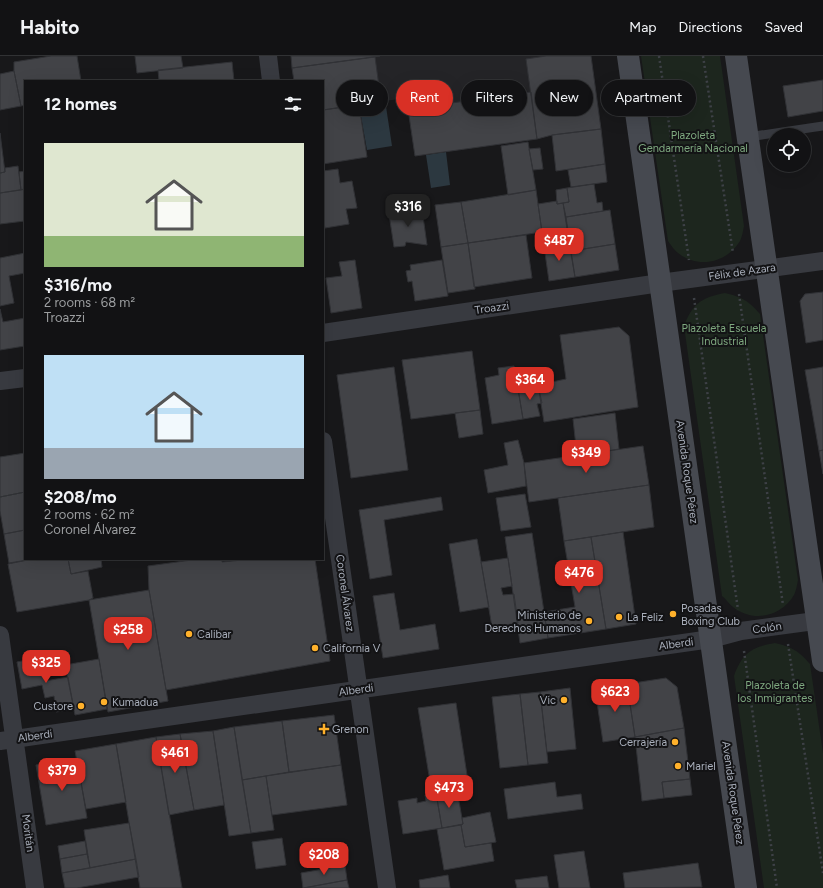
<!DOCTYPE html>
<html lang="en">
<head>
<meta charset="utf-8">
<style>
	:root { --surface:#121214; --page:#1f2022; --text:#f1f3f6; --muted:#9c9ea0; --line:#313234; --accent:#d93025 }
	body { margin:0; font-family:Figtree,sans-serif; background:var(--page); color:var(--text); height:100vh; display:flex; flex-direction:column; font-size:15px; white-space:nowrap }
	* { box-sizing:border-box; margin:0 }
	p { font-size:13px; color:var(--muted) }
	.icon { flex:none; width:22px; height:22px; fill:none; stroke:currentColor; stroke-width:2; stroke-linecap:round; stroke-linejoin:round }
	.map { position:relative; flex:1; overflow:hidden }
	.drawer { position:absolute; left:24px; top:24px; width:300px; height:480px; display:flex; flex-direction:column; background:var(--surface); border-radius:0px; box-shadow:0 4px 16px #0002,0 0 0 1px var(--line) }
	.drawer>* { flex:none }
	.guide { position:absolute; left:336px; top:24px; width:380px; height:36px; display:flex; gap:8px }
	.fabs { position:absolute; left:767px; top:72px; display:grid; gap:8px }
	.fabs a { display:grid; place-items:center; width:44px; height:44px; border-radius:50%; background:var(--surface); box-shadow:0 4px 16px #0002,0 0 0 1px var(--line); font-size:20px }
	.price { position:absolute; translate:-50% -34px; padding:0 9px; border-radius:8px; background:var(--accent); color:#fff; font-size:13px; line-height:26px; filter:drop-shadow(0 1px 2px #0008) }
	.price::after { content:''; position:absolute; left:50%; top:24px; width:12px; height:9px; margin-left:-6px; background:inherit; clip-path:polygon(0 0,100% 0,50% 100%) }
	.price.current { background:#222; color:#fff }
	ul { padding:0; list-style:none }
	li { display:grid; align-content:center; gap:8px; height:212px; padding:0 20px }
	li span { display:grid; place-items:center; height:124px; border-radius:0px; color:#555 }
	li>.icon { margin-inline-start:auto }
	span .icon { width:72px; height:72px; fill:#fffc; stroke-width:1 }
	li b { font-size:17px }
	h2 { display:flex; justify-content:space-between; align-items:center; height:48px; padding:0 20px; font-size:17px }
	.pill { padding:0 14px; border-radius:18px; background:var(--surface); box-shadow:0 4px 16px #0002,0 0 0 1px var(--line); font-size:14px; line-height:36px }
	.pill.current { background:var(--accent); color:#fff }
	header { display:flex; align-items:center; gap:24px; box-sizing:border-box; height:56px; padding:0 20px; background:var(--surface); border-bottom:1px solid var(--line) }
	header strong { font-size:19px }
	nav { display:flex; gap:22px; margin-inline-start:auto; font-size:14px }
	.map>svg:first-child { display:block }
	.built { fill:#242427 }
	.green { fill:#1d261e }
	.water { fill:#2c3840 }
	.building { fill:#424347; stroke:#313236 }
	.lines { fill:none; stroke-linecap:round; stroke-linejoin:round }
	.path { stroke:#3e4147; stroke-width:2.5; stroke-dasharray:2 3; stroke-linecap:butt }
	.lane { stroke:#383a40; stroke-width:9 }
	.street { stroke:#383a40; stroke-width:18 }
	.secondary { stroke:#464950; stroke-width:22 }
	.poi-dot { fill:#ffb12b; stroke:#131315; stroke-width:1.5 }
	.labels { text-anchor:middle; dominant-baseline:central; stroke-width:4; stroke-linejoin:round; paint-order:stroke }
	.park-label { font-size:11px; fill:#7ea87f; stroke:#131315 }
	.street-label { font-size:11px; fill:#a9afbb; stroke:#131315 }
	.poi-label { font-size:11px; fill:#a9afbb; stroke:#131315; text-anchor:start }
</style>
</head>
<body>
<header>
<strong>Habito</strong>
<nav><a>Map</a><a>Directions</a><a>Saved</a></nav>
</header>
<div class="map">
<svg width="823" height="832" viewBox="0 0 823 832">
	<rect width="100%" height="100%" fill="#18181a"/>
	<path class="built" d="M 291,0 L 591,0 L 601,73 L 552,79 L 537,83 L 415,100 L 406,42 L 323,54 L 323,25 L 294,25 Z"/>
	<path class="green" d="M 641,0 L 720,0 L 744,170 C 743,175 742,181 740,185 C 727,207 698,213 678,197 C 674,194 671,189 668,185 Z
		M 725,237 C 742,241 749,245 760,258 L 798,524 C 797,529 796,535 794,539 C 781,561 753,567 733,551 C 729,548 726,543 722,540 L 684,270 C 692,248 702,241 725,237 Z
		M 775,587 C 792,591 799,595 810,608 L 823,697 L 823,832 L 764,832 L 734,620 C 742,598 751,591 775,587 Z"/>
	<path class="water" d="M 385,44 L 392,90 L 367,94 L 359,49 Z
		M 446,96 L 450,129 L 431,132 L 426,99 Z"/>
	<path class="building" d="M 51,0 L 77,0 L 81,25 L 25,25 L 25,49 L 21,50 L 14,15 L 14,6 Z
		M 135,0 L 181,0 L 183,12 L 137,17 Z
		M 291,0 L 380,0 L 292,12 Z
		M 546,0 L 591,0 L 601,73 L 552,79 L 537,83 L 526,3 Z
		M 375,1 L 381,45 L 323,54 L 323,25 L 294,25 L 292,12 Z
		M 232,6 L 234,25 L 159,25 L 158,14 Z
		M 14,15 L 21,50 L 0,54 L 0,18 Z
		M 823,24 L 823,55 L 788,61 L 783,30 Z
		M 531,36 L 537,83 L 415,100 L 408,53 Z
		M 359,49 L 367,101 L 323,108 L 323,54 Z
		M 601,73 L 605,108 L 556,115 L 552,79 Z
		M 0,77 L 5,116 L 0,117 Z
		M 528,86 L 536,134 L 508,139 L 501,90 Z
		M 540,92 L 543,113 L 533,114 L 529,93 Z
		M 605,108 L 607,126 L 571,131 L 568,114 Z
		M 18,110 L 21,134 L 0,137 L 0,117 L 5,116 L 5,112 Z
		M 338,113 L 340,127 L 352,125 L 357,152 L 346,153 L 349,168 L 325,172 L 323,161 L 323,115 Z
		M 25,115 L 25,133 L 21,134 L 19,116 Z
		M 594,128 L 597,147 L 602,146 L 603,155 L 566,161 L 563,147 L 569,146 L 567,132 Z
		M 567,132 L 569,146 L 557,148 L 556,134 Z
		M 25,133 L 25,165 L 0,168 L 0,137 Z
		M 536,134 L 542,176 L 468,187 L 461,146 Z
		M 557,145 L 557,148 L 563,147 L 569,186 L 544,190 L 538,148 Z
		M 461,146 L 468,187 L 441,191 L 435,149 Z
		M 422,153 L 427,189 L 406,186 L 405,190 L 394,191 L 389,158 Z
		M 610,154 L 615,188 L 571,195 L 566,161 Z
		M 526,179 L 532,222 L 474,231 L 468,187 Z
		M 569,186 L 575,221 L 549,225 L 544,190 Z
		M 468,187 L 475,233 L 448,237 L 441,191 Z
		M 615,188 L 619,214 L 575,221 L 571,195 Z
		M 25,197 L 25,217 L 9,220 L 14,247 L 0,250 L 0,202 Z
		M 355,204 L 362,252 L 331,257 L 326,222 L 342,220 L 339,206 Z
		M 442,204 L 448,240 L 415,245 L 412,225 L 408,226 L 406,215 L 411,214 L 410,209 Z
		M 823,236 L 823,284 L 806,287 L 800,245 L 805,238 Z
		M 0,253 L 3,266 L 25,262 L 25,290 L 0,294 Z
		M 619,271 L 629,280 L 638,351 L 544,366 L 538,329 L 566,323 L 560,279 Z
		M 472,295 L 480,354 L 411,363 L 402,304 Z
		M 514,310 L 523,363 L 492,368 L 485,322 L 499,319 L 498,312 Z
		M 394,311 L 408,414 L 351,422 L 337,319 Z
		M 823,311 L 823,394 L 819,395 L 805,314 Z
		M 538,329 L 542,347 L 537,348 L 540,360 L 523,363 L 518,332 Z
		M 480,354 L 483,378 L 459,382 L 455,357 Z
		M 615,357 L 619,393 L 577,400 L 573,363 Z
		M 518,384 L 524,407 L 526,430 L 488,437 L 484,414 L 508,409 L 504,387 Z
		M 643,390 L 649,429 L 529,446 L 524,407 Z
		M 823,394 L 823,418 L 819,395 Z
		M 25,397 L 25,436 L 0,441 L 0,401 Z
		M 649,429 L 654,471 L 564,485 L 558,442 Z
		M 25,436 L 25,474 L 4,478 L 0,455 L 0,441 Z
		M 525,438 L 531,471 L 501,475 L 496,442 Z
		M 441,441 L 443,454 L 384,464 L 392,519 L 370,523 L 359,454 Z
		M 25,474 L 25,503 L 33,503 L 9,507 L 4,478 Z
		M 623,476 L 636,568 L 606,573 L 591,481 Z
		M 532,477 L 548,582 L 520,587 L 505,481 Z
		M 591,481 L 606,573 L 548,582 L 544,556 L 575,551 L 564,485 Z
		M 477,483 L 489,551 L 460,556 L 449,488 Z
		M 508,502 L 512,530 L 501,532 L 503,539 L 514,538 L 518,567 L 492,571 L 481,506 Z
		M 33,503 L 68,503 L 71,518 L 88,515 L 93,542 L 89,544 L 17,556 L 8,508 Z
		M 68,503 L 101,503 L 102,511 L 71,518 Z
		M 199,503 L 222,503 L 222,506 L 253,503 L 315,503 L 330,605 L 166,634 L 149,534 L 148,510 Z
		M 149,534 L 168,645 L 108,656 L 89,544 Z
		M 394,537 L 400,574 L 435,568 L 439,593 L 383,602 L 373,540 Z
		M 41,601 L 45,625 L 68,621 L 74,653 L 56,656 L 54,640 L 45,642 L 42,629 L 22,633 L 17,606 Z
		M 99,603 L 107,653 L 75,659 L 65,609 Z
		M 666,622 L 677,631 L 684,672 L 635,681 L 627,628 Z
		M 627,628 L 635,681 L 603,686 L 595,633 Z
		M 570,632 L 576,693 L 547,696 L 540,636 Z
		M 540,636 L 548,707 L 528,709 L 520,638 Z
		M 520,638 L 528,709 L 500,712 L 492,641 Z
		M 456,647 L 469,732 L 432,738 L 418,652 Z
		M 334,659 L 341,709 L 289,716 L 282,665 Z
		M 282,665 L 289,716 L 242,724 L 234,671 Z
		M 234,671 L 251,777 L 229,780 L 213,675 Z
		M 684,672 L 690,723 L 662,726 L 664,742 L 642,745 L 635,681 Z
		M 213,675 L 224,749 L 194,754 L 180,678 Z
		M 180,678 L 194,754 L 169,759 L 156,681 Z
		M 156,681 L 182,832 L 140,832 L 116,688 Z
		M 116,688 L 126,746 L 86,753 L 75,695 Z
		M 77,702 L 87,762 L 46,769 L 36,709 Z
		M 341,709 L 347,749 L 272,759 L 266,720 Z
		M 266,720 L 274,774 L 251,777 L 242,724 Z
		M 690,723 L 692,739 L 664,742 L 662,726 Z
		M 555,726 L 557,741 L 581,738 L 583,753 L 508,763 L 504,733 Z
		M 457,734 L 463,768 L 442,772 L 436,737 Z
		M 436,737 L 442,772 L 403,778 L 398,745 L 417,742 L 417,747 L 426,745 L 425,739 Z
		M 490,756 L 496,786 L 465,791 L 461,769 L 463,768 L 462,762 Z
		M 129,767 L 136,803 L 90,812 L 84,774 Z
		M 461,769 L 465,791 L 491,787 L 494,805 L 444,814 L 437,773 Z
		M 282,782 L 286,809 L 256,813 L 252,786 Z
		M 85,785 L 87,798 L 60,803 L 58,790 Z
		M 584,795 L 590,832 L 559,832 L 554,799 Z
		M 87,798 L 90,812 L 62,817 L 60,803 Z
		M 136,803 L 139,821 L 77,832 L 65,832 L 62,817 Z
		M 698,807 L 702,831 L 625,832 L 623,817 Z
		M 345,809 L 347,824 L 303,832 L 301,817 Z
		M 448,819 L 450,832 L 420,832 L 419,824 Z
		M 547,820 L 549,832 L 517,832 L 515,824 Z
		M 347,824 L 349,832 L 304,832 Z"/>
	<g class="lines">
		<path class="path" d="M 659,0 L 689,204
			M 703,0 L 733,197
			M 739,238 L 783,549
			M 694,242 L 738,554
			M 788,588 L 823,817
			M 744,595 L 777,832"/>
		<path class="lane" d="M 748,81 L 823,70"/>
		<path class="street" d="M 268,0 L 271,25
			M 323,277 L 660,227 L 823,205
			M 0,325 L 25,322
			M 323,385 L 387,832
			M 0,579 L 35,832
			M 0,685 L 711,583 L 741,575 L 823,564"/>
		<path class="secondary" d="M 628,0 L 746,832
			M 736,0 L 823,605"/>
	</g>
	<g class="poi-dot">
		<circle cx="673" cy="558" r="4"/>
		<circle cx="619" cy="561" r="4"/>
		<circle cx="589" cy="565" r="4"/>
		<circle cx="189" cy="578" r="4"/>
		<circle cx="315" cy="592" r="4"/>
		<circle cx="564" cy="644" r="4"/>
		<circle cx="104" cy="646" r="4"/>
		<circle cx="81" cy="650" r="4"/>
		<path d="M322 667h4v4h4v4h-4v4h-4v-4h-4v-4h4z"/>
		<circle cx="675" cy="686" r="4"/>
		<circle cx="678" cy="710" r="4"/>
	</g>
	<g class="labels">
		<g class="park-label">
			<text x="693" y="79">Plazoleta<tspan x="693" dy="13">Gendarmería Nacional</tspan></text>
			<text x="724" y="272">Plazoleta Escuela<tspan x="724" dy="13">Industrial</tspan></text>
			<text x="775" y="629">Plazoleta de<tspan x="775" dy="13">los Inmigrantes</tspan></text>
		</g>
		<g class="street-label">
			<text transform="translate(742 216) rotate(-8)">Félix de Azara</text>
			<text transform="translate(492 252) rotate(-8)">Troazzi</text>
			<text transform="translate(687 416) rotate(82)">Avenida Roque Pérez</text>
			<text transform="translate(345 537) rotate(82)">Coronel Álvarez</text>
			<text transform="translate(767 572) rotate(-8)">Colón</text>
			<text transform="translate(676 588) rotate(-8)">Alberdi</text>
			<text transform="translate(356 634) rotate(-8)">Alberdi</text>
			<text transform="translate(35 680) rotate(-8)">Alberdi</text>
			<text transform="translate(733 737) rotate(82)">Avenida Roque Pérez</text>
			<text transform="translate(28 777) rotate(82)">Moritán</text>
		</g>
		<g class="poi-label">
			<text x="681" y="552">Posadas<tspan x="681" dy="13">Boxing Club</tspan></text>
			<text x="581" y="559" text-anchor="end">Ministerio de<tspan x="581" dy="13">Derechos Humanos</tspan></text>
			<text x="627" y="561">La Feliz</text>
			<text x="197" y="578">Calibar</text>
			<text x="323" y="592">California V</text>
			<text x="556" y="644" text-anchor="end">Vic</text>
			<text x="112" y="646">Kumadua</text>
			<text x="73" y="650" text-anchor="end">Custore</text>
			<text x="332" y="673">Grenon</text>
			<text x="667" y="686" text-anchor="end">Cerrajería</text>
			<text x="686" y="710">Mariel</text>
		</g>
	</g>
</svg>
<div class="fabs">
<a><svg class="icon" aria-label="locate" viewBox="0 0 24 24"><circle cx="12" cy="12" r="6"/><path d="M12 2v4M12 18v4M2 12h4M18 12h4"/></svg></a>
</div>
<b class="price current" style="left:408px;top:172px">$316</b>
<b class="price" style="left:559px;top:206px">$487</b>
<b class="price" style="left:530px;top:345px">$364</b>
<b class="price" style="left:586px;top:418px">$349</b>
<b class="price" style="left:579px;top:538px">$476</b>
<b class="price" style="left:128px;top:595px">$258</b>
<b class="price" style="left:46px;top:628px">$325</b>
<b class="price" style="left:615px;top:657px">$623</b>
<b class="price" style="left:175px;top:718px">$461</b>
<b class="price" style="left:62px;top:736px">$379</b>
<b class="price" style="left:449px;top:753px">$473</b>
<b class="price" style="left:324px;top:820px">$208</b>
<div class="guide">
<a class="pill">Buy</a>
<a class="pill current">Rent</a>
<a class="pill">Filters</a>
<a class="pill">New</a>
<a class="pill">Apartment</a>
</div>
<section class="drawer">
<h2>12 homes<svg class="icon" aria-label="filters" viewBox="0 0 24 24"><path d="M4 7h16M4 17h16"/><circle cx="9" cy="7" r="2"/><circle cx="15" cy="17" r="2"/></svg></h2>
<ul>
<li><span style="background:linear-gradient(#dfe7d0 75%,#8fb573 0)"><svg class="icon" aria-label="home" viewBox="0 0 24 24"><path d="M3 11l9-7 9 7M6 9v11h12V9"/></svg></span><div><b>$316/mo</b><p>2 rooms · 68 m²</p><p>Troazzi</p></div></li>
<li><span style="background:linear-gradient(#bfe0f5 75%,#9aa5b1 0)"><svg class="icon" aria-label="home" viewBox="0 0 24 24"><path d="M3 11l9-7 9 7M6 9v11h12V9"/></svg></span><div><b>$208/mo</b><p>2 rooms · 62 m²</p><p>Coronel Álvarez</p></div></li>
</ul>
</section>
</div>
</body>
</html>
